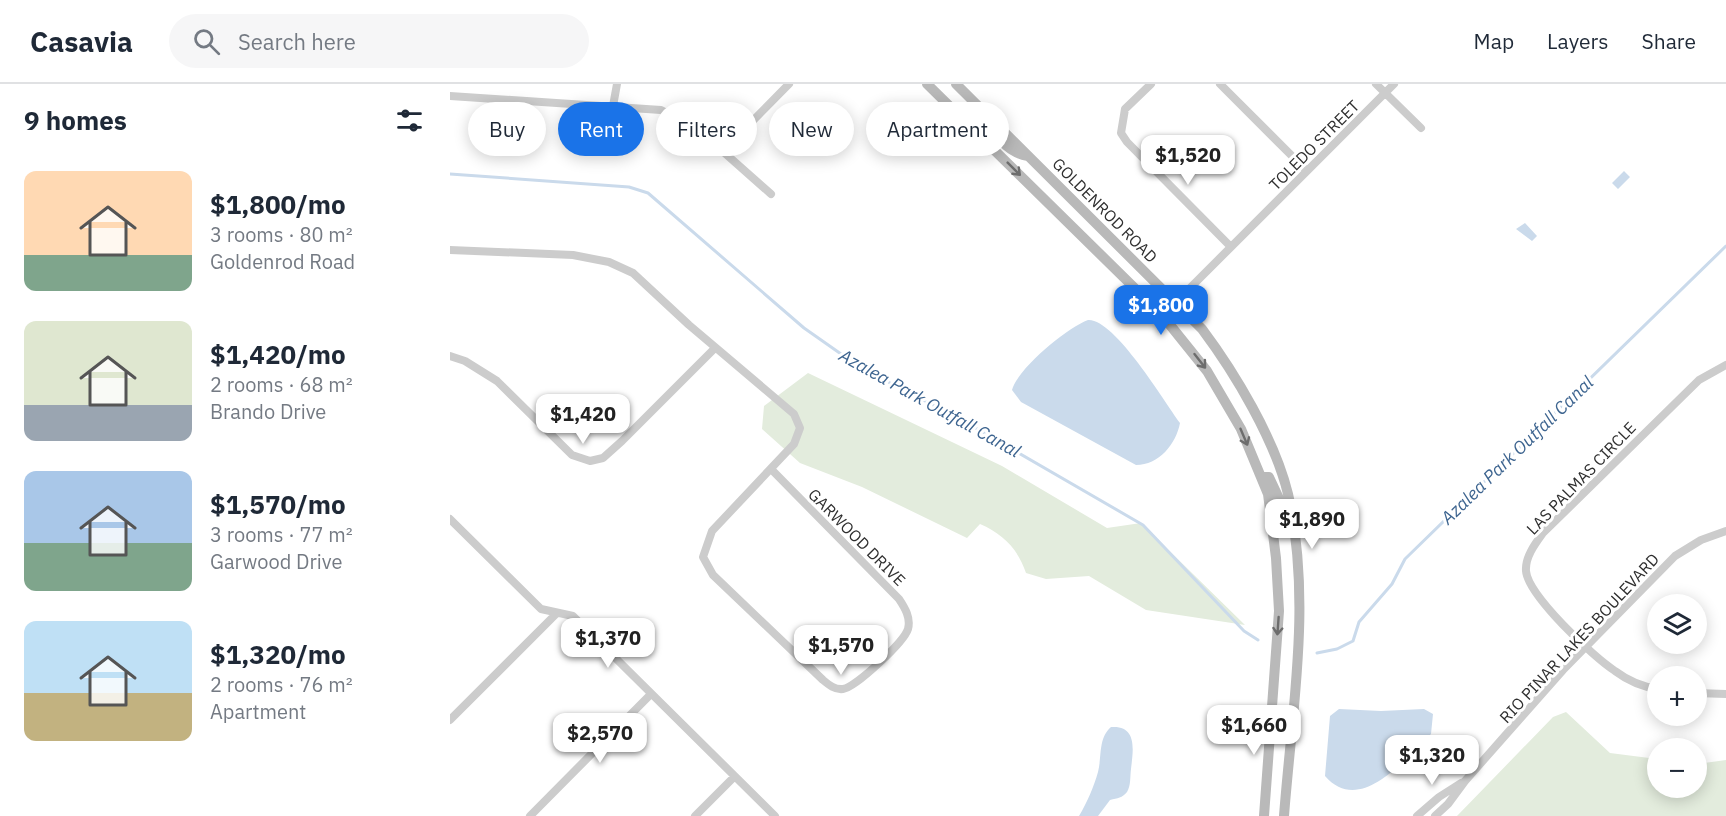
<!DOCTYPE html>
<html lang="en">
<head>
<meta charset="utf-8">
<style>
	:root { --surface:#fff; --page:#f6f6f7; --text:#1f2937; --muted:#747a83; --line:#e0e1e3; --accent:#1a73e8 }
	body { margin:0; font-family:"IBM Plex Sans",sans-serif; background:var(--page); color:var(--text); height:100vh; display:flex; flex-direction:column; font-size:22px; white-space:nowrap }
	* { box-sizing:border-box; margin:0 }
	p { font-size:20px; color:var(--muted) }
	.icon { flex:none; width:33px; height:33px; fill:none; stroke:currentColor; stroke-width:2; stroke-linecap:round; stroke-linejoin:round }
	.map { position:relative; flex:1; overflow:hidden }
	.details { display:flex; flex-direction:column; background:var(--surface); width:450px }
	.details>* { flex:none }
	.hud { position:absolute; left:18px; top:18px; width:570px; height:54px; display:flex; gap:12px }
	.tools { position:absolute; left:1197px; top:510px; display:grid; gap:12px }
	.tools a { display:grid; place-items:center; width:60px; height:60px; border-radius:50%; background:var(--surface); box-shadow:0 3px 15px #0003; font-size:30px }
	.price { position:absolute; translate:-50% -51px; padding:0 14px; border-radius:12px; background:#fff; color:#222; font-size:20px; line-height:39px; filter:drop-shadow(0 2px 3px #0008) }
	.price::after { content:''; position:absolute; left:50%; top:36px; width:18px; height:14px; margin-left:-9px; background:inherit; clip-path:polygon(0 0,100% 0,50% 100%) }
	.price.active { background:var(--accent); color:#fff }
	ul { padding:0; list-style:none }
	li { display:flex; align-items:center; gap:18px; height:150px; padding:0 24px }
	li span { display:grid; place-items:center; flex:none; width:168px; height:120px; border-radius:12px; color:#555 }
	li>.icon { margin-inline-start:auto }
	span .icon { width:72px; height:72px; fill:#fffc; stroke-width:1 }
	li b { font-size:26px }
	h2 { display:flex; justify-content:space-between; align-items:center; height:72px; padding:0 24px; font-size:26px }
	.pill { padding:0 21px; border-radius:27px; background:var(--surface); box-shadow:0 3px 15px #0003; font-size:21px; line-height:54px }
	.pill.active { background:var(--accent); color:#fff }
	header { display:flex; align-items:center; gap:36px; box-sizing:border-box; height:84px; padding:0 30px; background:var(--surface); border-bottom:2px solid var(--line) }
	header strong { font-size:28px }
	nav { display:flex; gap:33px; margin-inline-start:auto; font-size:21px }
	.search { width:420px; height:54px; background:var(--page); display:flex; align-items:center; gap:15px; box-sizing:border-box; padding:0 21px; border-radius:33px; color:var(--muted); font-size:22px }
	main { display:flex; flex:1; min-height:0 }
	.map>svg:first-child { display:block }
	.green { fill:#e3ecdd }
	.water { fill:#cadaeb }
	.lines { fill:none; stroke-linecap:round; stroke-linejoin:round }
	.stream { stroke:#cadaeb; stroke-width:3 }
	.minor { stroke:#ccc; stroke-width:8 }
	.secondary { stroke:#b9b9b9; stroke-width:10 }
	.oneway { stroke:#6d6d6d }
	.labels { text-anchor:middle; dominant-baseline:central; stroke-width:6; stroke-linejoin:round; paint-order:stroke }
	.street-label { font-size:16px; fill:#2f2f2f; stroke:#fff }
	.water-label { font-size:18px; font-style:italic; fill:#3e6590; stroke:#fff }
</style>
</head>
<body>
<header>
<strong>Casavia</strong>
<div class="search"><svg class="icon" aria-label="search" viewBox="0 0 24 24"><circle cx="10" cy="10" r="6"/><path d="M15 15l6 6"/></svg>Search here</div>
<nav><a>Map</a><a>Layers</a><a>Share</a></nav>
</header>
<main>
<section class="details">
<h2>9 homes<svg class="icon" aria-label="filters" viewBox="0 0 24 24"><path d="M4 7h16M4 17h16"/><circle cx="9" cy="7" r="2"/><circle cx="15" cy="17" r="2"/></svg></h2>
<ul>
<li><span style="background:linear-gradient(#ffd9b3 70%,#7fa58c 0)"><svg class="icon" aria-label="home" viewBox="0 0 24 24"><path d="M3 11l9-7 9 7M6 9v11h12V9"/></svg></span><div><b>$1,800/mo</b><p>3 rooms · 80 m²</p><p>Goldenrod Road</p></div></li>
<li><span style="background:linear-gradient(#dfe7d0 70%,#9aa5b1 0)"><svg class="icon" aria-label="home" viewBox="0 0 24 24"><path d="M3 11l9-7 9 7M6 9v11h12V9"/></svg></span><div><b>$1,420/mo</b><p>2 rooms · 68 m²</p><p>Brando Drive</p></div></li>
<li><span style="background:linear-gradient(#a9c7e8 60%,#7fa58c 0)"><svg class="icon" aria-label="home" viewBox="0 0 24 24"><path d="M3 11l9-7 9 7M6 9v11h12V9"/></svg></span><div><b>$1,570/mo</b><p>3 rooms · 77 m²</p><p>Garwood Drive</p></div></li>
<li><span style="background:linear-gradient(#bfe0f5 60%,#c2b280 0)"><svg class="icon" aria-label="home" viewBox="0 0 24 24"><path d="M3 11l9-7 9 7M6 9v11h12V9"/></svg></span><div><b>$1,320/mo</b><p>2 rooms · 76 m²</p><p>Apartment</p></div></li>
</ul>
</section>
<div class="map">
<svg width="1276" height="732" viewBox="0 0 1276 732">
	<rect width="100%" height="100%" fill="#fff"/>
	<path class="green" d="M 358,289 L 552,382 L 657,444 L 691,439 L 795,541 L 696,526 L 639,492 L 596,495 L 576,489 C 568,465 553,450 530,440 L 517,454 L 412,403 L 350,379 L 312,345 L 314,322 Z
		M 1116,628 L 1160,669 L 1207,675 L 1208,704 L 1246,704 L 1247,680 L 1276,676 L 1276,732 L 1007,732 L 1103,633 Z"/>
	<path class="water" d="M 1174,87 L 1180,93 L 1168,105 L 1162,99 Z
		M 1075,139 L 1087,152 L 1082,157 L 1066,145 Z
		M 638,236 C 664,234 714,317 730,339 C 726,360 709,381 686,381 L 571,318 L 562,306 C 568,284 617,244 638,236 Z
		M 889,625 L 931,627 L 974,625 L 983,630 L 981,650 C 954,676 910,732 875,692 L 880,632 Z
		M 661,643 C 688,641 683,667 681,685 C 680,692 681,702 677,708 C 672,714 668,714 660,716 L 648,732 L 629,732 C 637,719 644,702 648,688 C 652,673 648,654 661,643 Z"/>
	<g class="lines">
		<path class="stream" d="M 0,90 L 179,103 L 198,109 L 354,244 L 411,284 L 510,335 L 693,441 L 794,547 L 808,556
			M 867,569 L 887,565 L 903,557 L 909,538 L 942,500 L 955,475 L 1276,162"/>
		<path class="minor" d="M 701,0 L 675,25 L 671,49 L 677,58 L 781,163
			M 770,0 L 857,87
			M 926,0 L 971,44
			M 0,12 L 211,26 L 251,48 L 321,110
			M 163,22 L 167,0
			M 273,67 L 339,0
			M 0,166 L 123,171 L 159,178 L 183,189 L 239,241 L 344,330 L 350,344 L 344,360 L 262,447 L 253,473 L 263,491 L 373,596 C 379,601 385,606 393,605 C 406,603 454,558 458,545 C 461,534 455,524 449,515 L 321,385
			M 726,218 L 944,0
			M 0,272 L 15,277 L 47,297 L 122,371 L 140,377 L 153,374 L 172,357 L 265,264
			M 0,435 L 91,525 L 123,532 L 325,732
			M 1208,605 C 1193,603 1177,596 1165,587 C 1143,573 1078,511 1076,487 C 1075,473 1085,460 1093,449 L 1249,296 L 1276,281
			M 1246,609 L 1276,610
			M 0,636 L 106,530
			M 80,732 L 201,610
			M 245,732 L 284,693
			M 967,732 L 989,713 L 1011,699
			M 985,732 L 998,720 L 1015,697 L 1113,586 L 1225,472 L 1251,456 L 1276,447"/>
		<path class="secondary" d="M 477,0 L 712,231 L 757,287 L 791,345 L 818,410 L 826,474 L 829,527 L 814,732
			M 506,0 L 752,245 C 785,289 825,356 838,410 C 862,516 842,626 834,732
			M 518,41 C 548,41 551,68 578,72
			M 811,393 L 819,393 L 840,438"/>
	</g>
	<defs><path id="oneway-shaft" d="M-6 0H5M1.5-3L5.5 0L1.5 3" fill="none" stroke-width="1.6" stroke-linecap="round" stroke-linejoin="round" transform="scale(1.5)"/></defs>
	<g class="oneway">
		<use href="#oneway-shaft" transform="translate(564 85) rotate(45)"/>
		<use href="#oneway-shaft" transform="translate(750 277) rotate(52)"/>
		<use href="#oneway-shaft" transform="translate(794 353) rotate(67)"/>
		<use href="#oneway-shaft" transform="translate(828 542) rotate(94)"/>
	</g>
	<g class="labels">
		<g class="street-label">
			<text transform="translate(864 61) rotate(-45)">TOLEDO STREET</text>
			<text transform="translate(655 126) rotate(45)">GOLDENROD ROAD</text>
			<text transform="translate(1131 394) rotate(-46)">LAS PALMAS CIRCLE</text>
			<text transform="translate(407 453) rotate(45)">GARWOOD DRIVE</text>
			<text transform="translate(1129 554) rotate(-47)">RIO PINAR LAKES BOULEVARD</text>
		</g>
		<g class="water-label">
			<text transform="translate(480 319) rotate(29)">Azalea Park Outfall Canal</text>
			<text transform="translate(1067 366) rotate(-44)">Azalea Park Outfall Canal</text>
		</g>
	</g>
</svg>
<div class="tools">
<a><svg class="icon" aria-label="layers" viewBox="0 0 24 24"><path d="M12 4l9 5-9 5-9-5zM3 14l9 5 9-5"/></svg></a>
<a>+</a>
<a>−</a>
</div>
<b class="price" style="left:738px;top:102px">$1,520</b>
<b class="price active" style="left:711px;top:252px">$1,800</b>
<b class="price" style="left:133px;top:361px">$1,420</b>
<b class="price" style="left:862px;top:466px">$1,890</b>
<b class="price" style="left:158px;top:585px">$1,370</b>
<b class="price" style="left:391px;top:592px">$1,570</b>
<b class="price" style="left:804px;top:672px">$1,660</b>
<b class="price" style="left:150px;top:680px">$2,570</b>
<b class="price" style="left:982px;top:702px">$1,320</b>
<div class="hud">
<a class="pill">Buy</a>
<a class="pill active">Rent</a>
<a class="pill">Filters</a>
<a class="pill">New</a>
<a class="pill">Apartment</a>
</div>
</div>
</main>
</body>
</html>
